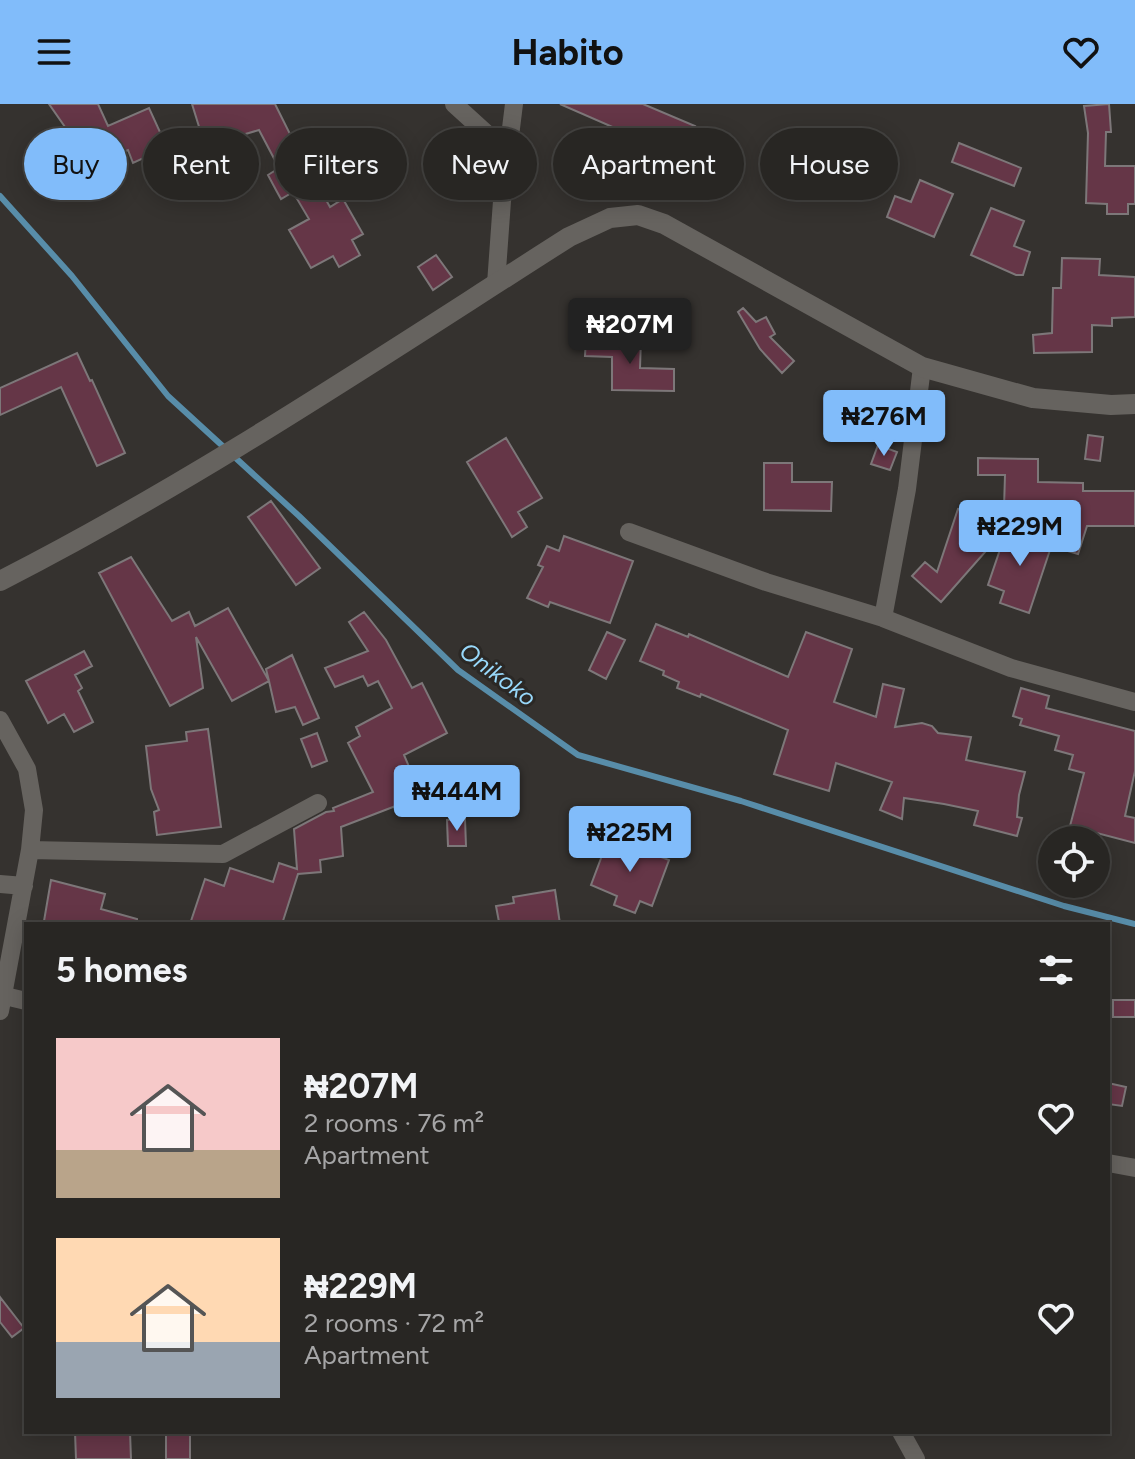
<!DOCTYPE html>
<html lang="en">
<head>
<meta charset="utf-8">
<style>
	:root { --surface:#282623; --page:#343230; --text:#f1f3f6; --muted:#a5a5a6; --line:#444341; --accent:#81bcfa }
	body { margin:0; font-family:Figtree,sans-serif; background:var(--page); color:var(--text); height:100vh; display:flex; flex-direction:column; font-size:30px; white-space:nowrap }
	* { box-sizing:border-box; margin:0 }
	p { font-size:26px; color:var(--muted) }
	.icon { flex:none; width:44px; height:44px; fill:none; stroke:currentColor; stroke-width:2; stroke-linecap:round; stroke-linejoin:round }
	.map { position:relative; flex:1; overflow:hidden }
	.side { position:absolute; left:24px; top:818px; width:1086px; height:512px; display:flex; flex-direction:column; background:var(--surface); border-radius:0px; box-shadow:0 4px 20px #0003,0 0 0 2px var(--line) }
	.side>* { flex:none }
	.guide { position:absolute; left:24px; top:24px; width:1088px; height:72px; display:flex; gap:16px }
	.buttons { position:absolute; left:1038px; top:722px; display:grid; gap:16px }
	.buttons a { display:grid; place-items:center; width:72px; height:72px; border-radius:50%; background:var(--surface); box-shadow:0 4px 20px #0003,0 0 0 2px var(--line); font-size:40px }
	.price { position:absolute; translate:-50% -68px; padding:0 18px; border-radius:8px; background:var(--accent); color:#111; font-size:26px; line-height:52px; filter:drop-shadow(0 2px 4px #0008) }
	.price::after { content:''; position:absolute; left:50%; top:48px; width:24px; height:18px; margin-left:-12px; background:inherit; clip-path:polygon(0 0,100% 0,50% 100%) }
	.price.active { background:#222; color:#fff }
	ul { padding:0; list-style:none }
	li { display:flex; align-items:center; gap:24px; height:200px; padding:0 32px }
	li span { display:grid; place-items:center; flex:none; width:224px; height:160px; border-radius:0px; color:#555 }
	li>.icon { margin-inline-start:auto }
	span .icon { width:96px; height:96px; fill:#fffc; stroke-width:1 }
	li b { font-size:34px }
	h2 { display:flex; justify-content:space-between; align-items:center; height:96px; padding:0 32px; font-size:34px }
	.pill { padding:0 28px; border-radius:36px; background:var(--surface); box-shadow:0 4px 20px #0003,0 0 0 2px var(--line); font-size:28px; line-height:72px }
	.pill.active { background:var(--accent); color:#111 }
	header { display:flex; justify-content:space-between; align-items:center; height:104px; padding:0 32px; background:var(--accent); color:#111; font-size:36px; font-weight:700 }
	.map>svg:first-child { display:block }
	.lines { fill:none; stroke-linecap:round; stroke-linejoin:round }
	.stream { stroke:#588da9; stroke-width:6 }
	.building { fill:#653647; stroke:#7d7779; stroke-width:2 }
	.minor { stroke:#66635f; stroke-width:18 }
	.secondary { stroke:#66635f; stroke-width:20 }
	.labels { text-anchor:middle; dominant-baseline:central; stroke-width:6; stroke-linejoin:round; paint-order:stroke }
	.water-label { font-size:24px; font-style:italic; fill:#98d8fa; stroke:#2b2825 }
</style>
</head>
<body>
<header><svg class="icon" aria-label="menu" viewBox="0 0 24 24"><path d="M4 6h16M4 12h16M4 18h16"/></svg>Habito<svg class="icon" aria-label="heart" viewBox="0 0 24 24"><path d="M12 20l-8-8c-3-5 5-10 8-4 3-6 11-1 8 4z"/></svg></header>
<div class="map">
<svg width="1135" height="1355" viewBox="0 0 1135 1355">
	<rect width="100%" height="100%" fill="#35322f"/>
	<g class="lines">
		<path class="stream" d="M 0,92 L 72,172 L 168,292 L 299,412 L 458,566 L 578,651 L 741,697 L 1064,802 L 1135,820"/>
	</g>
	<path class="building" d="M 49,0 L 98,0 L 108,22 L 149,4 L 165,39 L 146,47 L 148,52 L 133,59 L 128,46 L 97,59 L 94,53 L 85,57 L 80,46 L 46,68 L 32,45 L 65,23 Z
		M 192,0 L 275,0 L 292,34 L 287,37 L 321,96 L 325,94 L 330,103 L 343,95 L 363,130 L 352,136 L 360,151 L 339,163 L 333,152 L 311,164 L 289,126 L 309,115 L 293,88 L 281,95 L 276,86 L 268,71 L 279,64 L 259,26 L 205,42 Z
		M 560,0 L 643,0 L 695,22 L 681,53 Z
		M 1109,0 L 1111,28 L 1106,28 L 1105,62 L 1135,62 L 1135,100 L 1128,100 L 1128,110 L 1107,110 L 1107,100 L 1086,99 L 1088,29 L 1084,2 Z
		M 959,39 L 1021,64 L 1014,82 L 952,58 Z
		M 474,49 L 490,61 L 479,75 L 463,63 Z
		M 920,76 L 953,90 L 934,133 L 887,113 L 895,92 L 911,98 Z
		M 991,104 L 1024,117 L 1014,142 L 1030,148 L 1023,171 L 1016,171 L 971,151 Z
		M 436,151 L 452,173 L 433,186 L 418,163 Z
		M 1062,154 L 1100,155 L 1099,171 L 1135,173 L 1135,213 L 1112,214 L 1112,222 L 1092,221 L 1092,248 L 1034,249 L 1033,231 L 1052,229 L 1053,184 L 1061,184 Z
		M 743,204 L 756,218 L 766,213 L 775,230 L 770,233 L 794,257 L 782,269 L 760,245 L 738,208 Z
		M 586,234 L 641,235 L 640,264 L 674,265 L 674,287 L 612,286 L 612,253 L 585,252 Z
		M 77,249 L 90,277 L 92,276 L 125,349 L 97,362 L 61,283 L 0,311 L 0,284 Z
		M 1088,331 L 1103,333 L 1100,357 L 1085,355 Z
		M 506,334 L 542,394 L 518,408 L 527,423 L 512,433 L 467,358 Z
		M 878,341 L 897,348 L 890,366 L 871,360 Z
		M 978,354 L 1038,355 L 1038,378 L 1083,379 L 1083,387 L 1135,387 L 1135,422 L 1087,422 L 1078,450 L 1061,445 L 1074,405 L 1004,404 L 1005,371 L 978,371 Z
		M 764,359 L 792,359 L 792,378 L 832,378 L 831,407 L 764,406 Z
		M 271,397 L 320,464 L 296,481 L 248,413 Z
		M 958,405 L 1008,422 L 941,498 L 912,472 L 925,458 L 937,468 Z
		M 1008,422 L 1053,437 L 1029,509 L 1000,499 L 1004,487 L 988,481 Z
		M 564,432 L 633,457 L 610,519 L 550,498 L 548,503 L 527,494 L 543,463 L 538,461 L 547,442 L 559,447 Z
		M 131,453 L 172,517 L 189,508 L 195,522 L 228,504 L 269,577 L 266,565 L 292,551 L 319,614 L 303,621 L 295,603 L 276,608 L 269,577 L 232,597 L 196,533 L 203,584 L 170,602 L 99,469 Z
		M 364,508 L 386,536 L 412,584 L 422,579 L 447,629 L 404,651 L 419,686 L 419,693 L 341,723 L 343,752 L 320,756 L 321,768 L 298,770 L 282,820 L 190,820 L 205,775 L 224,782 L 230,764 L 273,778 L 279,759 L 297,765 L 294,725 L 326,708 L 334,707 L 333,704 L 373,688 L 348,639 L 360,632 L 356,623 L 392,604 L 378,577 L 368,582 L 363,572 L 335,583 L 325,564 L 368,547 L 349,518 Z
		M 656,520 L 688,533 L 689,530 L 788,573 L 806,528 L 852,545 L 834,598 L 876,613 L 883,580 L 904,585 L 895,623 L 922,619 L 932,622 L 938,629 L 971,633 L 966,656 L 1025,668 L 1019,691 L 1017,713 L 1022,714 L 1017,732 L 974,721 L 978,707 L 944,700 L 904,694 L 902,715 L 880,706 L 892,678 L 836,659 L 829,687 L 774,670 L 788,626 L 701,590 L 700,593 L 677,584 L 679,578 L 663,571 L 664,567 L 640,557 Z
		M 607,528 L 625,536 L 606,575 L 589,566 Z
		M 84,547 L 92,562 L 75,571 L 82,584 L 78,587 L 93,618 L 74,628 L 64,610 L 48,619 L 26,577 Z
		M 1021,584 L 1049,592 L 1046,604 L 1135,627 L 1135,667 L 1125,712 L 1135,714 L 1135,739 L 1070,722 L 1084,669 L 1069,665 L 1073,651 L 1055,646 L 1059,632 L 1020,621 L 1022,615 L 1013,612 Z
		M 208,625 L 221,723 L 157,731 L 154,708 L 159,706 L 151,685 L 146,642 L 187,637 L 186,628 Z
		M 317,629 L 327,657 L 312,663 L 301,635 Z
		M 465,715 L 466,742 L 448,742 L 447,716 Z
		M 609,733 L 669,756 L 652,802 L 640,797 L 635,809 L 614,801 L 617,792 L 591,781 Z
		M 51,776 L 105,790 L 101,805 L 137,815 L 137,820 L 44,817 Z
		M 555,786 L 560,820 L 499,818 L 496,802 L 514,799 L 513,793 Z
		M 1113,896 L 1135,896 L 1135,913 L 1113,913 Z
		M 1108,979 L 1126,983 L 1122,1002 L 1108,1000 Z
		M 0,1193 L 24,1224 L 12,1233 L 0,1218 Z
		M 75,1328 L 130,1328 L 131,1355 L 76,1355 Z
		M 166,1328 L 190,1328 L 190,1355 L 166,1355 Z"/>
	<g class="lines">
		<path class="minor" d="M 454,0 L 508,49
			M 496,180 L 502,97 L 514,0
			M 629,428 L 766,478 L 883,514 L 1011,564 L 1135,598
			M 883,514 L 907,385 L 922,263
			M 0,616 L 27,665 L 34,706 L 30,746 L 0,907
			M 30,746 L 223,750 L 318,699
			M 0,780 L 24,782
			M 5,892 L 26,897
			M 1108,1059 L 1135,1064
			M 901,1328 L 916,1355"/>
		<path class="secondary" d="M 0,477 C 198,376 382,252 569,133 L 610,114 L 638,111 L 664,120 L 922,263 L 1033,294 L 1111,301 L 1135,300"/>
	</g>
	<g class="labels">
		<g class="water-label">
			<text transform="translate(498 570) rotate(37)">Onikoko</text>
		</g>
	</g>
</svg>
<div class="buttons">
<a><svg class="icon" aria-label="locate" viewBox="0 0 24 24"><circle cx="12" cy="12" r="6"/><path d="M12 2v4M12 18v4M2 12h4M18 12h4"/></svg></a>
</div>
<b class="price active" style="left:630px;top:262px">₦207M</b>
<b class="price" style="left:884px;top:354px">₦276M</b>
<b class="price" style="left:1020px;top:464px">₦229M</b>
<b class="price" style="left:457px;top:729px">₦444M</b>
<b class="price" style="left:630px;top:770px">₦225M</b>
<div class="guide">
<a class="pill active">Buy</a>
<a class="pill">Rent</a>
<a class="pill">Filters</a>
<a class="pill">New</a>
<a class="pill">Apartment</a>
<a class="pill">House</a>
</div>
<section class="side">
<h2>5 homes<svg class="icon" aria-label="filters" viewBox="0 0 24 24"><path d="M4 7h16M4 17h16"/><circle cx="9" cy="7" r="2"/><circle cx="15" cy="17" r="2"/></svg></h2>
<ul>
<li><span style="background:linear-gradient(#f6c9c9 70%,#b9a48a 0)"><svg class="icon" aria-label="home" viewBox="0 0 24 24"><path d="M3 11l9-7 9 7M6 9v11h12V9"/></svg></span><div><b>₦207M</b><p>2 rooms · 76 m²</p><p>Apartment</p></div><svg class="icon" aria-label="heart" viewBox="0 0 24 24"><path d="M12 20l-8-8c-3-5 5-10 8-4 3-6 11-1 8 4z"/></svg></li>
<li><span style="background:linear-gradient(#ffd9b3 65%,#9aa5b1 0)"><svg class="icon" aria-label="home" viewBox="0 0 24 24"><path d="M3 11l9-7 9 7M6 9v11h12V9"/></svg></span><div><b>₦229M</b><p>2 rooms · 72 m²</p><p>Apartment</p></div><svg class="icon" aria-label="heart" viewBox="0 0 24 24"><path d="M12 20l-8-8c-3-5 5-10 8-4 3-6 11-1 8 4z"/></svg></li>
</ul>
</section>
</div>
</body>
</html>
